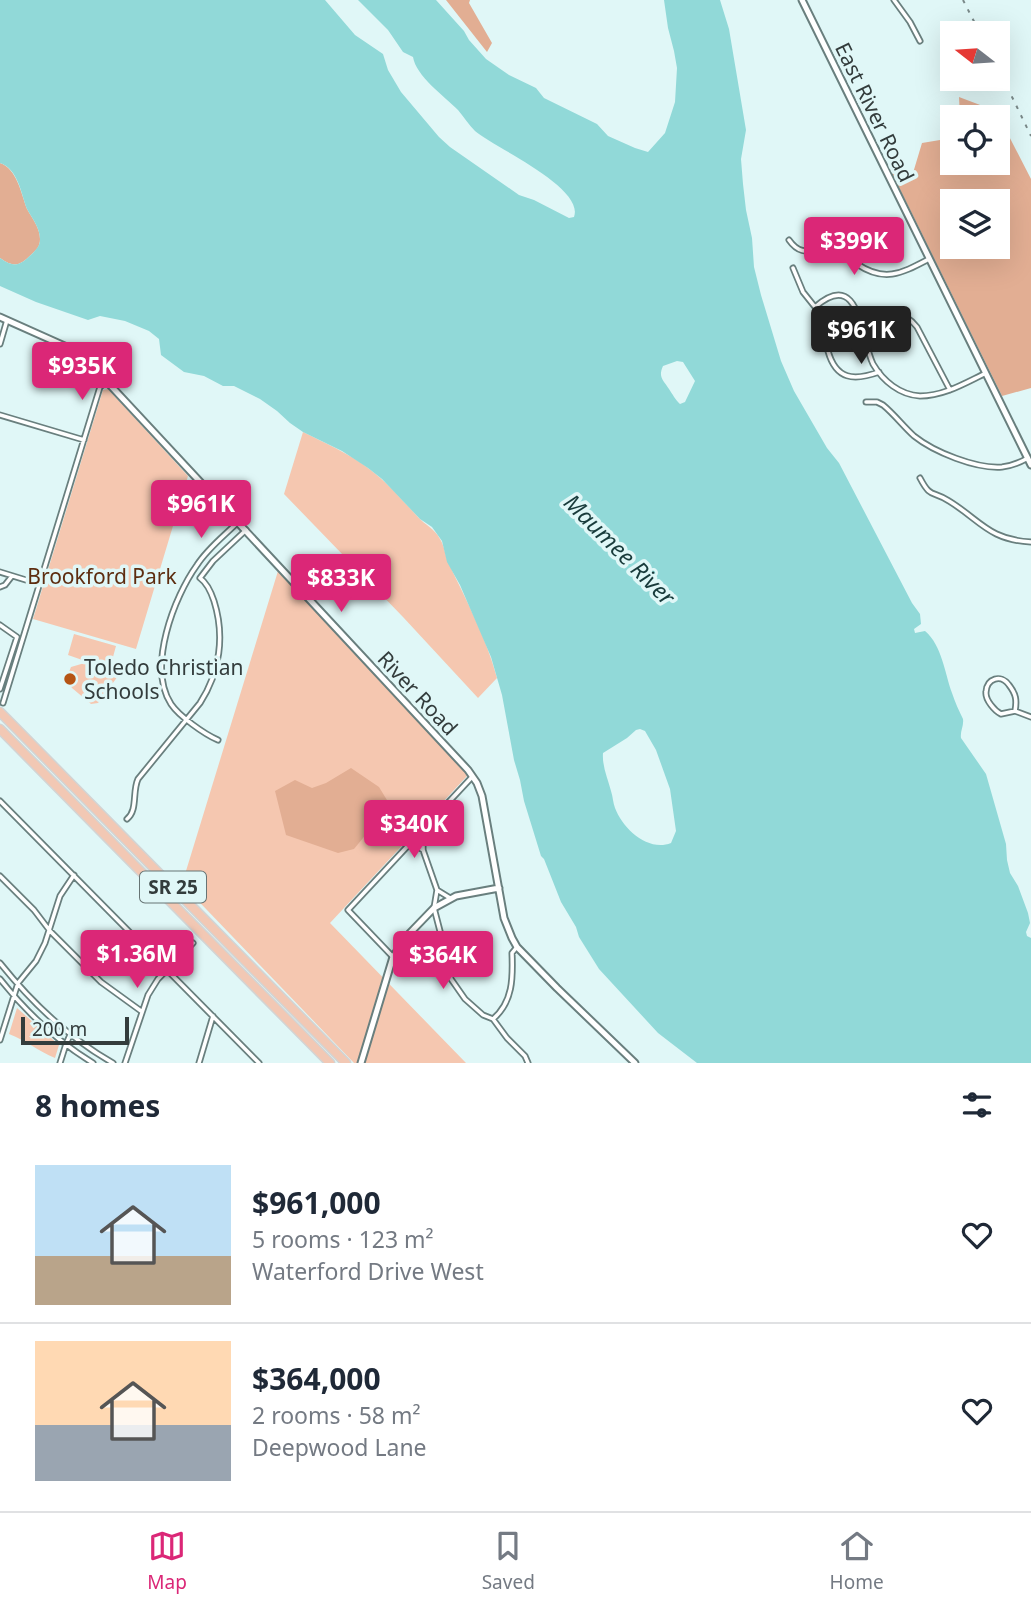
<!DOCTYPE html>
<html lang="en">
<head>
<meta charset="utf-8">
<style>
	:root { --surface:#fff; --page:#f2f2f3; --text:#1f2937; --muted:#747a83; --line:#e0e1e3; --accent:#db2777 }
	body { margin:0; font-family:"Noto Sans",sans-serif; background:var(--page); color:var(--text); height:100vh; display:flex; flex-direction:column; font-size:26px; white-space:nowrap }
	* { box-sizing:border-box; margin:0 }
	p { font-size:23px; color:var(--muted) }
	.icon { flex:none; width:38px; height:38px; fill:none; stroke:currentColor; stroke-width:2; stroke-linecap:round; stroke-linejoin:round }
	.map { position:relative; height:1063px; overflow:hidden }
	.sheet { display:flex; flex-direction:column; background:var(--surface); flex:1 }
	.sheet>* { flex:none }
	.needle { width:46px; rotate:287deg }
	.controls { position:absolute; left:940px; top:21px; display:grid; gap:14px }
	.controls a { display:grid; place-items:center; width:70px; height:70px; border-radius:0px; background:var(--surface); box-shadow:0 7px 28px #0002; font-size:35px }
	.scale { position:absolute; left:21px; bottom:18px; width:108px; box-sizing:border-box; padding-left:7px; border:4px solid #333c3c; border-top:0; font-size:19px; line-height:24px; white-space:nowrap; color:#333c3c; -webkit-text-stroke:5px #e0f7f7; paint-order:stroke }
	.price { position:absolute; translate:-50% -60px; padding:0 16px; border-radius:7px; background:var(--accent); color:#fff; font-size:23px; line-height:46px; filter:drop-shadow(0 2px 4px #0008) }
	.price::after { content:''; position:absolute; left:50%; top:42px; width:21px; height:16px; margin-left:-10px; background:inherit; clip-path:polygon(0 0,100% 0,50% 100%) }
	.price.active { background:#222; color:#fff }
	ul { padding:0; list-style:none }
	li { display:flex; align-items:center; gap:21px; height:175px; padding:0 35px }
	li+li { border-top:2px solid var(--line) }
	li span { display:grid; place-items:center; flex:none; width:196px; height:140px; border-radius:0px; color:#555 }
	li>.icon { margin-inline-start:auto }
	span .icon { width:84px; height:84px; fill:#fffc; stroke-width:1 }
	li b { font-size:30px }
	h2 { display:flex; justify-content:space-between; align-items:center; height:84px; padding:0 35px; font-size:30px }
	.dock { display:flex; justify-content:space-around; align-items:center; height:98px; border-top:2px solid var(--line); background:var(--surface); font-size:19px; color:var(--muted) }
	.dock a { display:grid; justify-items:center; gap:4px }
	.dock .active { color:var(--accent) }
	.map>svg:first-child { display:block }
	.green { fill:#f5c7b0 }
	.forest { fill:#e2ae93; fill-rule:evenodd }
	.water { fill:#91d9d8; fill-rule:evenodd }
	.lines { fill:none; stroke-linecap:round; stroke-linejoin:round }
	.street-casing { stroke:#697f7e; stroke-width:7 }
	.secondary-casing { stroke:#697f7e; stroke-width:9 }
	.highway-casing { stroke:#d2d4d4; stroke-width:11 }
	.street { stroke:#fff; stroke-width:3.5 }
	.secondary { stroke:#fff; stroke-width:5 }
	.highway { stroke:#f2c8b4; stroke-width:8 }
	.rail { stroke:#7a8989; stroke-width:2; stroke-dasharray:3.5 7; stroke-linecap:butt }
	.poi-dot { fill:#b55414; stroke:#e0f7f7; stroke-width:2.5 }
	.labels { text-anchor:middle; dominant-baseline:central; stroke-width:7; stroke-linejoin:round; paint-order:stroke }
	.shield { fill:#e0f7f7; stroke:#677474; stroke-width:2 }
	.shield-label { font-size:19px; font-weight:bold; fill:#333c3c }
	.street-label { font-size:21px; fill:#333c3c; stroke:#e0f7f7 }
	.park-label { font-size:21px; fill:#5d2d10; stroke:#e0f7f7 }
	.poi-label { font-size:21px; fill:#333c3c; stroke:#e0f7f7; text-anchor:start }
	.water-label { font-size:23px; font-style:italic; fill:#183b3b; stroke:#e0f7f7 }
</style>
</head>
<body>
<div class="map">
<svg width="1031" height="1063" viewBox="0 0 1031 1063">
	<rect width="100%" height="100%" fill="#e0f7f7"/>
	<path class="green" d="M 108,389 L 188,476 L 136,649 L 33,619 L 103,390 Z
		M 303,432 C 325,443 348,453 368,468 C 386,481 403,501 418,517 C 425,525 435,529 440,539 C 445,547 445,556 449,564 C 467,602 486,637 497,678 L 478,698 L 403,617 L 284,494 Z
		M 278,571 L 468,775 L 330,923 L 466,1063 L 354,1063 L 182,884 Z
		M 74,634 L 116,646 L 110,668 L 121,672 L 98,703 L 91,704 L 72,688 L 66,679 L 71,667 L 88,662 L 68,655 Z
		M 17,1008 L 59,1045 L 55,1058 C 38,1051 27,1041 9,1034 Z"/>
	<path class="forest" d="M 446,0 L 470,0 L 469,3 L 492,43 L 487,52 Z
		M 959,97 L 996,111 L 1031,179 L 1031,388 L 1002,396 L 888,165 L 913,173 L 922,143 L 952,138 L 952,163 L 998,163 L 998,117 L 960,117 ZM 998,201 L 998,247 L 952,247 L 952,201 Z
		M 0,163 C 17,169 21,193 27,209 C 32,218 40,228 40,239 C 40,246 37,249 33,253 C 20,265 16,269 0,258 Z
		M 351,768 L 379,787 L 390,805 L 354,849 L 338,853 L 286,835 L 275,791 L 295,780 L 312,788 L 326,783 Z"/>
	<path class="water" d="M 0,0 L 325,0 L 355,35 L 383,54 L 388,70 L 401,92 L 439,137 L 450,147 L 519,195 L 534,200 L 569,218 L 574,217 C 585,187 493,147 475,131 C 469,125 464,117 458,110 C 444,96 416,76 413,57 L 403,52 L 388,30 L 358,0 L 436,0 L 464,31 L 469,40 L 486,59 L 509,75 L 536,88 L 544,98 L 597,124 L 608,136 L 635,148 L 648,152 L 665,133 L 675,102 L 677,68 L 674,51 L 668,28 L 664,0 L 720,0 L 729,29 L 746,130 L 741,159 L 743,184 L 746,210 L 752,238 L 754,267 L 761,295 L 781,361 L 794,391 L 827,448 L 839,463 L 912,603 L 920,614 L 921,624 L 914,629 L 915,633 L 925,631 C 942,645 945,674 952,693 C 955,702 959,711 963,719 C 964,726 960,731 961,738 L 986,774 L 1006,844 L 1007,860 L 1010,873 L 1018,886 L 1028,913 L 1030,923 L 1026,932 L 1027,936 L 1031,938 L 1031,1063 L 697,1063 L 658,1033 L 599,969 L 579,937 L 576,927 L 561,902 L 544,859 L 541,856 L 524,801 L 520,780 L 514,760 L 502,695 L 491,657 L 460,585 L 447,562 L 442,541 L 432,527 L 420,519 L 382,479 L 368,468 L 342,451 L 303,432 L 290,423 L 277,411 L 260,399 L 234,386 L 223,386 L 204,376 L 184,372 L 161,355 L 159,339 L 149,331 L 125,321 L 100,316 L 88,320 L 36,302 L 0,286 L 0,258 C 16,269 20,265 33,253 C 37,248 40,246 40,239 C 40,228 32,218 27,209 C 21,193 18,169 0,163 ZM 677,361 L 683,362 L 695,381 L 685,402 L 680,404 C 675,399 673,395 669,389 C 663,380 658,377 663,366 ZM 640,729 L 645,731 L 656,750 L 670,789 L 676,831 L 671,843 C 648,852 623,829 615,808 C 613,803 613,797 611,791 C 608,779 602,767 603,753 L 627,738 L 636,730 Z"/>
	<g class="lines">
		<defs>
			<path id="street" d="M 894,0 L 910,22 L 920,41
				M 789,240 C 803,260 815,246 834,250 C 844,252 849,258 857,264 C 885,283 902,273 929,259
				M 793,268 L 803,292 L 815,307 C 861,267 860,338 873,364 C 883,381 900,395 920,396 C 944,396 965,383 986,373
				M 861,323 C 883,317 901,306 917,327 L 950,390
				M 0,344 L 7,320
				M 828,351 C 836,380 854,381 879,372
				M 866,402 L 877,402 L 883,405 C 894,414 903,426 914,436 C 934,452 976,469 1002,467 C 1011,466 1019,463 1028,458
				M 0,415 L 84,440
				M 920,478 C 931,499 932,490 949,501 C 980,520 989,540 1031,542
				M 0,572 L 39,584
				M 200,578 L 213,561 L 246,530
				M 0,587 L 5,585 L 12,576
				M 0,625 L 17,637 L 0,689
				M 3,703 L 100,387 L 107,381
				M 1015,711 C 1017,700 1016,694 1009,685 C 1001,674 987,678 986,692 C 985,700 995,711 1001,714 L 1015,711 L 1031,717
				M 218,740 C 204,734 179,716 171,704 C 147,667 174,597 197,565 C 208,548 224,536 238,522
				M 0,801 L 259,1063
				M 127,819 C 138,810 132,792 138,779 L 200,703 C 220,672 225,636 214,601 C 211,592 207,583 200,578
				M 425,827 L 423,839 L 423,850 L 437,890 L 434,908 L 441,935 L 451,979 L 465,999 L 483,1015 L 493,1019 L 507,1038 L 525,1056 L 528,1063
				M 410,845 L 415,845 L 423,850
				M 0,876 L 34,910 L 50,931 L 101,982 L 141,1011
				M 437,890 L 450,898
				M 393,957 L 348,910 L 472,777
				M 0,963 C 32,1003 67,1037 113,1063
				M 0,979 C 26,1012 57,1041 93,1063
				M 493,1019 C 513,1002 513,978 512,953 L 517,947
				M 0,1040 L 18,983 L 36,961 L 45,943 L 60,896 L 74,875
				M 60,1063 L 66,1044 L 70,1035
				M 125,1063 L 148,995 L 158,979 L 193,943
				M 199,1063 L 213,1016"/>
			<path id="secondary" d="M 802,0 L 1031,465
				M 0,317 L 67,347 L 84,357 L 468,770 L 477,783 L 482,796 L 504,918 L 512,938 L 517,947 L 557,988 L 635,1063
				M 361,1063 L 393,957 L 408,935 L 434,908 L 456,896 L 499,888"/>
			<path id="highway" d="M 0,712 L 346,1063
				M 0,729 L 330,1063"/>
		</defs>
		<use href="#street" class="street-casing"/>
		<use href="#secondary" class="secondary-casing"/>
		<use href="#highway" class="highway-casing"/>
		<use href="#street" class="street"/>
		<use href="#secondary" class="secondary"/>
		<use href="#highway" class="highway"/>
		<path class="rail" d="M 963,0 L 980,33
			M 998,68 L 1031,136"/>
	</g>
	<circle class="poi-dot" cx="70" cy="679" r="7"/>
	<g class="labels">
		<rect class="shield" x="140" y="871.5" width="66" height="31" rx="5"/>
		<g class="shield-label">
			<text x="173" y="887">SR 25</text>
		</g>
		<g class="street-label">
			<text transform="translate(875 112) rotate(64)">East River Road</text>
			<text transform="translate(418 693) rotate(47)">River Road</text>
		</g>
		<g class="park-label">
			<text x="102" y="576">Brookford Park</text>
		</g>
		<g class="poi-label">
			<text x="84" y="667">Toledo Christian<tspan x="84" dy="24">Schools</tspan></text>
		</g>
		<g class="water-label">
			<text transform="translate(620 549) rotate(45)">Maumee River</text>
		</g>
	</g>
</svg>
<div class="controls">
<a><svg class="needle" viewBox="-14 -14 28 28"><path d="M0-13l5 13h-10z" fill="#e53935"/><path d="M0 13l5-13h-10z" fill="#747a83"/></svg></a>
<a><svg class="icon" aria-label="locate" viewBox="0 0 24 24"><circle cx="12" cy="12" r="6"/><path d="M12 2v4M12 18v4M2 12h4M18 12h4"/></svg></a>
<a><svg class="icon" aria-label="layers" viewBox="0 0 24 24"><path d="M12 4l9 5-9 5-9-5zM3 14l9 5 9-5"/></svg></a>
</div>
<div class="scale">200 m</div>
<b class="price" style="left:854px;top:277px">$399K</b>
<b class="price active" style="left:861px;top:366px">$961K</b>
<b class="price" style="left:82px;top:402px">$935K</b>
<b class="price" style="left:201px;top:540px">$961K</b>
<b class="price" style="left:341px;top:614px">$833K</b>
<b class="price" style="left:414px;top:860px">$340K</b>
<b class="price" style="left:137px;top:990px">$1.36M</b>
<b class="price" style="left:443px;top:991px">$364K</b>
</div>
<section class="sheet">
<h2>8 homes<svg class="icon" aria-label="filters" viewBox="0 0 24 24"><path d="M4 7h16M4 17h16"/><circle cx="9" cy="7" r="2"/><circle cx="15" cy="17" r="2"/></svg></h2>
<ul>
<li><span style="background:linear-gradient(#bfe0f5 65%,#b9a48a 0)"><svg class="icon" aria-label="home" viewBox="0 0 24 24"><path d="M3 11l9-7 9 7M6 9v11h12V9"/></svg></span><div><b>$961,000</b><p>5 rooms · 123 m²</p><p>Waterford Drive West</p></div><svg class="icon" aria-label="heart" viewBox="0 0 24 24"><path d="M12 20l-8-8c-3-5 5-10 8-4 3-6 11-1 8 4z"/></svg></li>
<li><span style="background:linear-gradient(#ffd9b3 60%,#9aa5b1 0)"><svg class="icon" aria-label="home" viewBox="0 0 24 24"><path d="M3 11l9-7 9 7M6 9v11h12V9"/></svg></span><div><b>$364,000</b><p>2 rooms · 58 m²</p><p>Deepwood Lane</p></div><svg class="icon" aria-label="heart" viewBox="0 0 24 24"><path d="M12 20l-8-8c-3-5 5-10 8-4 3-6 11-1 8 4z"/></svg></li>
</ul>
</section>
<nav class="dock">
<a class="active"><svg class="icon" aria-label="map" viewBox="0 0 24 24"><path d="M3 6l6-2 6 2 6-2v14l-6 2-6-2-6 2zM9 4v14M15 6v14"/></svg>Map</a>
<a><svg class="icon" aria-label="saved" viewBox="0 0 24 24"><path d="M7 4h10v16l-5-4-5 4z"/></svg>Saved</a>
<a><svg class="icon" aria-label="home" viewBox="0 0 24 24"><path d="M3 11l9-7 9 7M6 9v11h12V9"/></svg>Home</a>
</nav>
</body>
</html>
